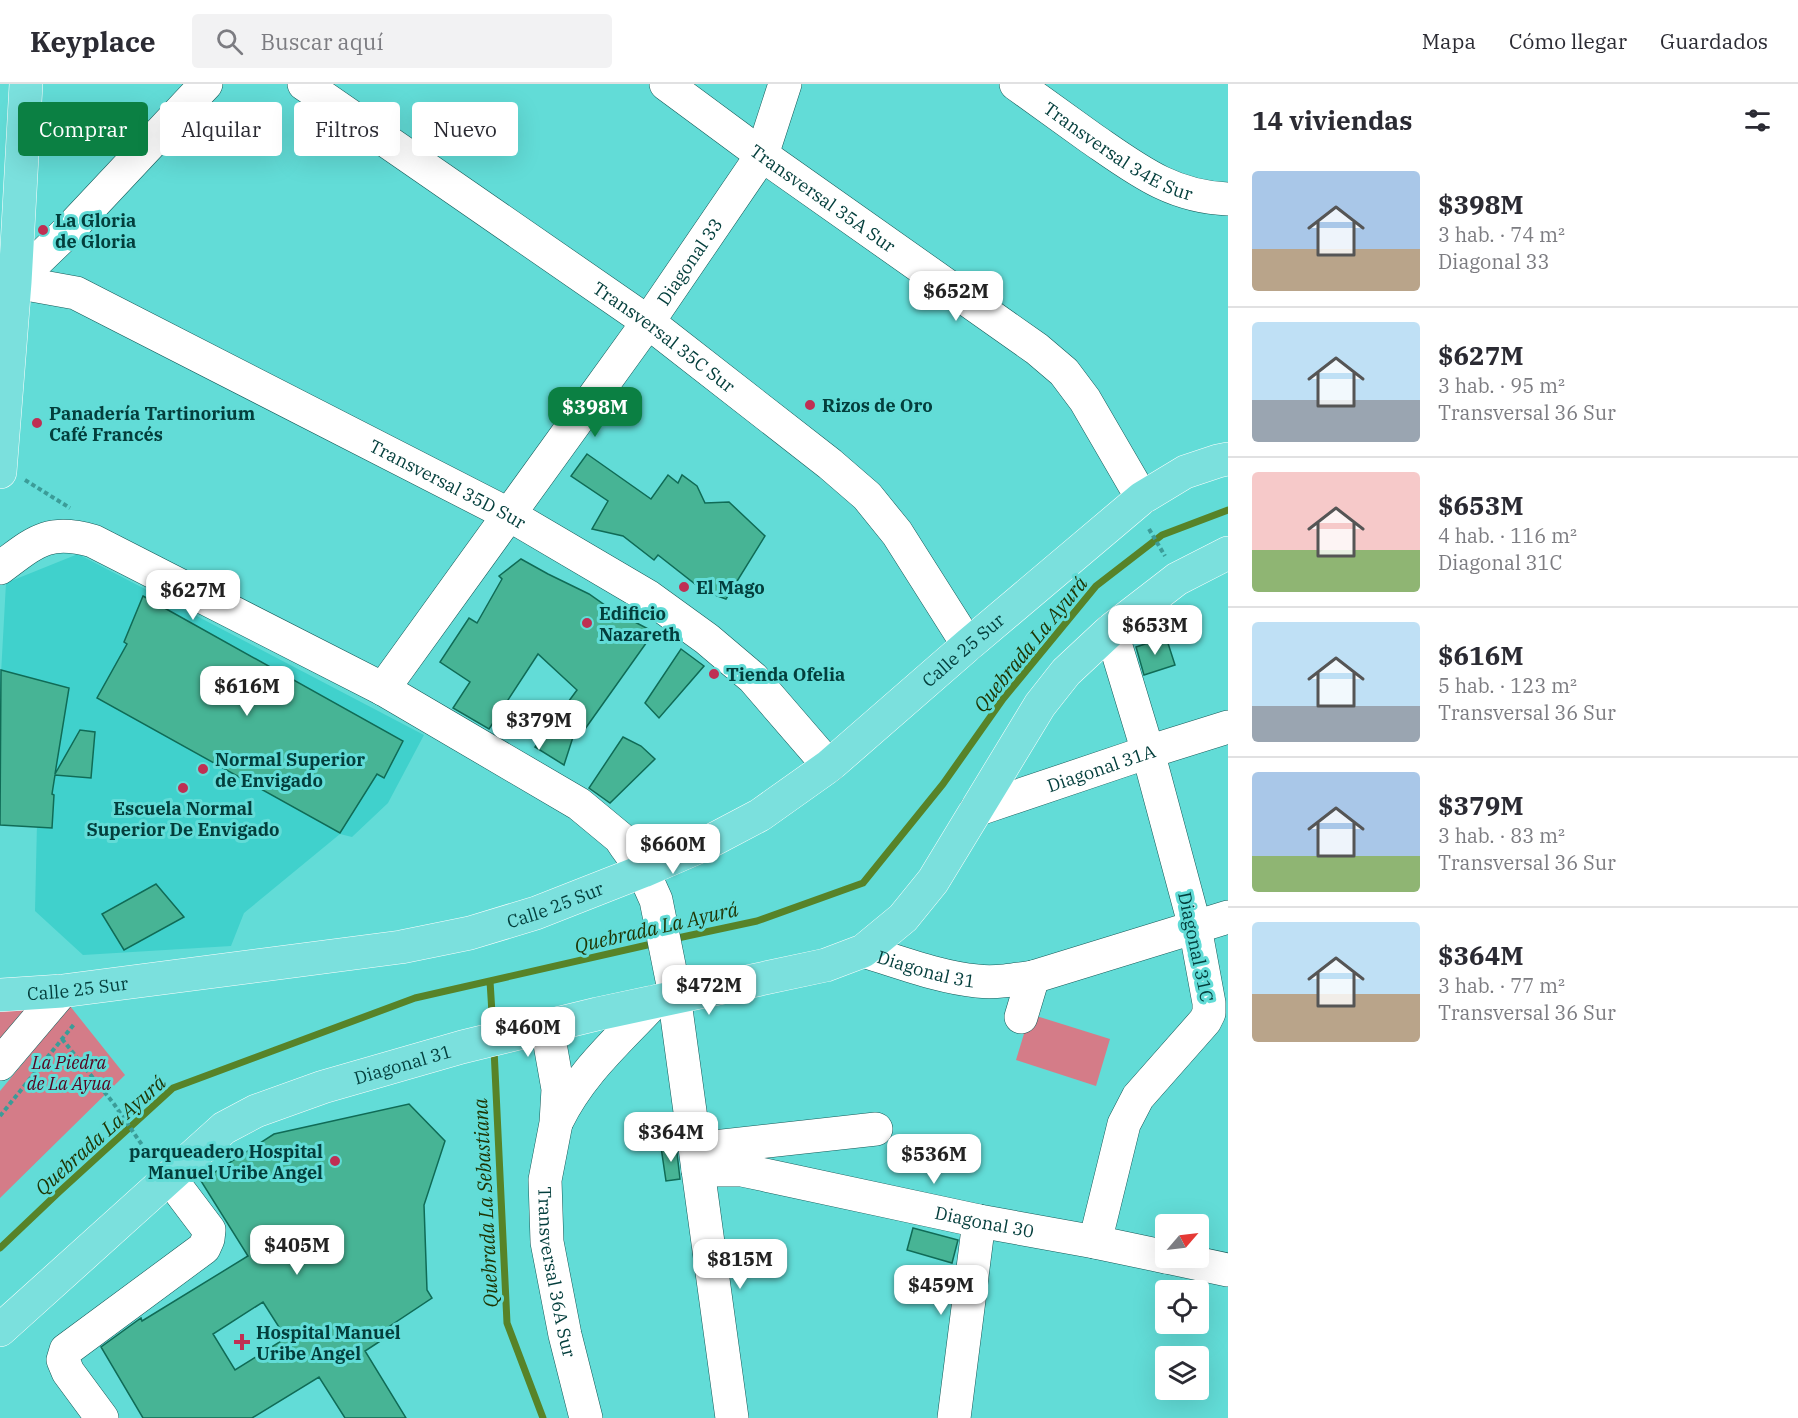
<!DOCTYPE html>
<html lang="es">
<head>
<meta charset="utf-8">
<style>
	:root { --surface:#fff; --page:#f2f2f3; --text:#2b2b33; --muted:#7c7c81; --line:#e1e1e2; --accent:#0b8043 }
	body { margin:0; font-family:"IBM Plex Serif",serif; background:var(--page); color:var(--text); height:100vh; display:flex; flex-direction:column; font-size:22px; white-space:nowrap }
	* { box-sizing:border-box; margin:0 }
	p { font-size:20px; color:var(--muted) }
	.icon { flex:none; width:33px; height:33px; fill:none; stroke:currentColor; stroke-width:2; stroke-linecap:round; stroke-linejoin:round }
	.map { position:relative; flex:1; overflow:hidden }
	.details { display:flex; flex-direction:column; background:var(--surface); width:570px }
	.details>* { flex:none }
	.banner { position:absolute; left:18px; top:18px; width:570px; height:54px; display:flex; gap:12px }
	.needle { width:39px; rotate:62deg }
	.buttons { position:absolute; left:1155px; top:1130px; display:grid; gap:12px }
	.buttons a { display:grid; place-items:center; width:54px; height:54px; border-radius:6px; background:var(--surface); box-shadow:0 6px 24px #0002; font-size:30px }
	.price { position:absolute; translate:-50% -51px; padding:0 14px; border-radius:12px; background:#fff; color:#222; font-size:20px; line-height:39px; filter:drop-shadow(0 2px 3px #0008) }
	.price::after { content:''; position:absolute; left:50%; top:36px; width:18px; height:14px; margin-left:-9px; background:inherit; clip-path:polygon(0 0,100% 0,50% 100%) }
	.price.active { background:var(--accent); color:#fff }
	ul { padding:0; list-style:none }
	li { display:flex; align-items:center; gap:18px; height:150px; padding:0 24px }
	li+li { border-top:2px solid var(--line) }
	li span { display:grid; place-items:center; flex:none; width:168px; height:120px; border-radius:6px; color:#555 }
	li>.icon { margin-inline-start:auto }
	span .icon { width:72px; height:72px; fill:#fffc; stroke-width:1 }
	li b { font-size:26px }
	h2 { display:flex; justify-content:space-between; align-items:center; height:72px; padding:0 24px; font-size:26px }
	.tag { padding:0 21px; border-radius:6px; background:var(--surface); box-shadow:0 6px 24px #0002; font-size:21px; line-height:54px }
	.tag.active { background:var(--accent); color:#fff }
	header { display:flex; align-items:center; gap:36px; box-sizing:border-box; height:84px; padding:0 30px; background:var(--surface); border-bottom:2px solid var(--line) }
	header strong { font-size:28px }
	nav { display:flex; gap:33px; margin-inline-start:auto; font-size:21px }
	.search { width:420px; height:54px; background:var(--page); display:flex; align-items:center; gap:15px; box-sizing:border-box; padding:0 21px; border-radius:6px; color:var(--muted); font-size:22px }
	main { display:flex; flex:1; min-height:0 }
	.map>svg:first-child { display:block }
	.built { fill:#40d1cc }
	.green { fill:#d47c88 }
	.lines { fill:none; stroke-linecap:round; stroke-linejoin:round }
	.stream { stroke:#578328; stroke-width:7 }
	.building { fill:#47b495; stroke:#106b56; stroke-width:1.5; fill-rule:evenodd }
	.minor-casing { stroke:#155a58; stroke-width:34 }
	.major-casing { stroke:#fff; stroke-width:34 }
	.path { stroke:#3b9c98; stroke-width:4; stroke-dasharray:4.5 3; stroke-linecap:butt }
	.minor { stroke:#fff; stroke-width:33 }
	.major { stroke:#7be0dd; stroke-width:33 }
	.poi-dot { fill:#bf2f53; stroke:#62dcd7; stroke-width:2 }
	.labels { text-anchor:middle; dominant-baseline:central; stroke-width:6; stroke-linejoin:round; paint-order:stroke }
	.street-label { font-size:18px; fill:#033e3c; stroke:#62dcd7 }
	.poi-label { font-size:18px; font-weight:bold; fill:#033e3c; stroke:#62dcd7; text-anchor:start }
	.park-label { font-size:18px; font-style:italic; fill:#57011d; stroke:#62dcd7 }
	.water-label { font-size:20px; font-style:italic; fill:#1e3403; stroke:#62dcd7 }
</style>
</head>
<body>
<header>
<strong>Keyplace</strong>
<div class="search"><svg class="icon" aria-label="search" viewBox="0 0 24 24"><circle cx="10" cy="10" r="6"/><path d="M15 15l6 6"/></svg>Buscar aquí</div>
<nav><a>Mapa</a><a>Cómo llegar</a><a>Guardados</a></nav>
</header>
<main>
<div class="map">
<svg width="1228" height="1334" viewBox="0 0 1228 1334">
	<rect width="100%" height="100%" fill="#62dcd7"/>
	<path class="built" d="M 78,470 L 424,651 L 388,719 L 352,753 L 340,750 L 244,829 L 231,862 L 83,871 L 35,827 L 37,739 L 0,740 L 0,608 L 6,499 Z"/>
	<path class="green" d="M 0,918 L 46,921 L 0,975 Z
		M 70,922 L 125,991 L 0,1114 L 0,1007 Z
		M 1030,930 L 1110,955 L 1096,1002 L 1016,976 Z"/>
	<g class="lines">
		<path class="stream" d="M 673,855 L 757,837 L 863,799 L 943,700 L 1003,615 L 1096,502 L 1162,451 L 1228,426
			M 490,897 L 493,945
			M 494,965 L 507,1239 L 543,1334
			M 0,1164 L 59,1108 L 173,1004 L 415,914 L 656,859"/>
	</g>
	<path class="building" d="M 587,370 L 651,415 L 668,391 L 678,399 L 682,391 L 697,402 L 705,419 L 729,418 L 765,452 L 726,515 L 704,507 L 658,471 L 654,476 L 623,452 L 592,445 L 608,417 L 571,392 Z
		M 521,475 L 548,490 L 589,510 L 612,526 L 654,548 L 580,652 L 574,650 L 564,681 L 535,663 L 577,606 L 538,570 L 489,645 L 453,624 L 470,598 L 440,578 L 469,534 L 477,539 L 502,495 L 499,492 Z
		M 143,512 L 403,657 L 384,694 L 377,690 L 340,749 L 97,614 L 127,560 L 124,558 Z
		M 1166,553 L 1175,581 L 1144,591 L 1136,563 Z
		M 681,565 L 704,582 L 659,634 L 645,619 Z
		M 1,586 L 69,604 L 55,690 L 80,646 L 95,648 L 91,694 L 55,691 L 52,710 L 54,711 L 52,744 L 0,741 Z
		M 623,653 L 641,662 L 655,675 L 610,719 L 589,704 Z
		M 156,800 L 184,833 L 124,866 L 102,830 Z
		M 409,1020 L 445,1057 L 424,1121 L 427,1206 L 432,1214 L 378,1250 L 382,1256 L 365,1267 L 406,1334 L 345,1334 L 319,1293 L 252,1334 L 143,1334 L 101,1263 L 141,1234 L 142,1237 L 248,1172 L 201,1097 L 274,1050 ZM 263,1218 L 286,1254 L 235,1286 L 213,1250 Z
		M 676,1060 L 680,1095 L 666,1097 L 661,1063 Z
		M 913,1144 L 958,1156 L 952,1179 L 907,1166 Z"/>
	<g class="lines">
		<defs>
			<g id="minor">
				<path id="s1" d="M 304,0 L 648,238 L 830,380 L 867,412 L 897,449 L 968,561"/>
				<path id="s2" d="M 666,0 L 762,71 L 1037,265 L 1064,288 L 1085,316 L 1142,414"/>
				<path id="s3" d="M 1016,0 C 1041,18 1066,36 1091,54 C 1136,85 1171,113 1228,115"/>
				<path id="s4" d="M 0,192 L 15,198 L 76,209 L 508,430 L 649,513 L 707,555 L 753,594 L 829,682"/>
				<path d="M 5,212 L 15,198 L 68,147 L 206,0"/>
				<path d="M 0,484 C 35,458 48,444 93,457 L 383,605 L 579,720 L 620,754 L 626,763 L 643,787 L 656,816 L 672,896 L 732,1334"/>
				<path id="s5" d="M 383,605 L 648,238 L 762,71 L 785,0"/>
				<path id="s6" d="M 976,726 L 1148,668 L 1228,643"/>
				<path id="s7" d="M 863,867 C 900,878 938,893 977,897 C 995,899 1014,896 1033,893 L 1228,833"/>
				<path d="M 1021,933 L 1033,893"/>
				<path id="s8" d="M 547,943 L 558,1005 L 556,1039 L 545,1096 L 547,1158 L 565,1251 L 586,1334"/>
				<path d="M 0,980 L 62,907"/>
				<path d="M 557,1037 C 581,988 618,957 654,918"/>
				<path d="M 696,1065 L 876,1045"/>
				<path id="s9" d="M 698,1086 L 742,1086 L 979,1137 L 1095,1158 L 1166,1173"/>
				<path d="M 1095,1158 L 1124,1040 L 1138,1013 L 1205,937 L 1209,929 L 1209,919 L 1195,843 L 1148,668 L 1111,546"/>
				<path d="M 1167,1173 L 1228,1186"/>
				<path d="M 102,1334 L 68,1288 L 63,1276 L 66,1266 L 204,1164 L 208,1155 L 209,1146 L 169,1093"/>
				<path d="M 954,1334 L 979,1137"/>
			</g>
			<g id="major">
				<path d="M 0,388 L 15,198 L 26,0"/>
				<path id="s10" d="M 0,911 L 62,907 L 401,863 L 470,849 L 536,829 L 643,787 L 705,760 L 760,731 L 829,682 L 968,561 L 1142,414 L 1185,388 L 1218,377 L 1228,375"/>
				<path id="s11" d="M 0,1246 L 224,1044 L 256,1027 L 323,1003 L 462,963 L 597,930 L 826,881 L 863,867 L 903,834 L 933,797 L 1040,621 L 1066,588 L 1111,546 L 1177,495 L 1228,469"/>
			</g>
		</defs>
		<use href="#minor" class="minor-casing"/>
		<use href="#major" class="major-casing"/>
		<path class="path" d="M 25,396 L 70,424
			M 1149,445 L 1165,472
			M 62,955 L 114,1020 L 151,1074
			M 0,1032 L 75,939"/>
		<use href="#minor" class="minor"/>
		<use href="#major" class="major"/>
	</g>
	<g class="poi-dot">
		<circle cx="43" cy="146" r="6"/>
		<circle cx="810" cy="321" r="6"/>
		<circle cx="37" cy="339" r="6"/>
		<circle cx="684" cy="503" r="6"/>
		<circle cx="587" cy="539" r="6"/>
		<circle cx="714" cy="590" r="6"/>
		<circle cx="203" cy="685" r="6"/>
		<circle cx="183" cy="704" r="6"/>
		<circle cx="335" cy="1077" r="6"/>
		<path d="M239 1249h6v6h6v6h-6v6h-6v-6h-6v-6h6z"/>
	</g>
	<g class="labels">
		<g class="street-label">
			<text stroke="none"><textPath href="#s3" startOffset="123">Transversal 34E Sur</textPath></text>
			<text stroke="none"><textPath href="#s2" startOffset="194">Transversal 35A Sur</textPath></text>
			<text stroke="none"><textPath href="#s5" startOffset="526">Diagonal 33</textPath></text>
			<text stroke="none"><textPath href="#s1" startOffset="440">Transversal 35C Sur</textPath></text>
			<text stroke="none"><textPath href="#s4" startOffset="496">Transversal 35D Sur</textPath></text>
			<text stroke="none"><textPath href="#s10" startOffset="1050">Calle 25 Sur</textPath></text>
			<text stroke="none"><textPath href="#s6" startOffset="132">Diagonal 31A</textPath></text>
			<text stroke="none"><textPath href="#s10" startOffset="564">Calle 25 Sur</textPath></text>
			<text transform="translate(1196 863) rotate(78)">Diagonal 31C</text>
			<text stroke="none"><textPath href="#s7" startOffset="66">Diagonal 31</textPath></text>
			<text stroke="none"><textPath href="#s10" startOffset="78">Calle 25 Sur</textPath></text>
			<text stroke="none"><textPath href="#s11" startOffset="492">Diagonal 31</textPath></text>
			<text stroke="none"><textPath href="#s9" startOffset="292">Diagonal 30</textPath></text>
			<text stroke="none"><textPath href="#s8" startOffset="248">Transversal 36A Sur</textPath></text>
		</g>
		<g class="poi-label">
			<text x="55" y="136">La Gloria<tspan x="55" dy="21">de Gloria</tspan></text>
			<text x="822" y="321">Rizos de Oro</text>
			<text x="49" y="329">Panadería Tartinorium<tspan x="49" dy="21">Café Francés</tspan></text>
			<text x="696" y="503">El Mago</text>
			<text x="599" y="529">Edificio<tspan x="599" dy="21">Nazareth</tspan></text>
			<text x="726" y="590">Tienda Ofelia</text>
			<text x="215" y="675">Normal Superior<tspan x="215" dy="21">de Envigado</tspan></text>
			<text x="183" y="724" text-anchor="middle">Escuela Normal<tspan x="183" dy="21">Superior De Envigado</tspan></text>
			<text x="323" y="1067" text-anchor="end">parqueadero Hospital<tspan x="323" dy="21">Manuel Uribe Angel</tspan></text>
			<text x="256" y="1248">Hospital Manuel<tspan x="256" dy="21">Uribe Angel</tspan></text>
		</g>
		<g class="park-label">
			<text x="69" y="978">La Piedra<tspan x="69" dy="21">de La Ayua</tspan></text>
		</g>
		<g class="water-label">
			<text transform="translate(1030 560) rotate(-51)">Quebrada La Ayurá</text>
			<text transform="translate(656 843) rotate(-13)">Quebrada La Ayurá</text>
			<text transform="translate(100 1051) rotate(-42)">Quebrada La Ayurá</text>
			<text transform="translate(485 1119) rotate(-93)">Quebrada La Sebastiana</text>
		</g>
	</g>
</svg>
<div class="buttons">
<a><svg class="needle" viewBox="-14 -14 28 28"><path d="M0-13l5 13h-10z" fill="#e53935"/><path d="M0 13l5-13h-10z" fill="#7c7c81"/></svg></a>
<a><svg class="icon" aria-label="locate" viewBox="0 0 24 24"><circle cx="12" cy="12" r="6"/><path d="M12 2v4M12 18v4M2 12h4M18 12h4"/></svg></a>
<a><svg class="icon" aria-label="layers" viewBox="0 0 24 24"><path d="M12 4l9 5-9 5-9-5zM3 14l9 5 9-5"/></svg></a>
</div>
<b class="price" style="left:956px;top:238px">$652M</b>
<b class="price active" style="left:595px;top:354px">$398M</b>
<b class="price" style="left:193px;top:537px">$627M</b>
<b class="price" style="left:1155px;top:572px">$653M</b>
<b class="price" style="left:247px;top:633px">$616M</b>
<b class="price" style="left:539px;top:667px">$379M</b>
<b class="price" style="left:673px;top:791px">$660M</b>
<b class="price" style="left:709px;top:932px">$472M</b>
<b class="price" style="left:528px;top:974px">$460M</b>
<b class="price" style="left:671px;top:1079px">$364M</b>
<b class="price" style="left:934px;top:1101px">$536M</b>
<b class="price" style="left:297px;top:1192px">$405M</b>
<b class="price" style="left:740px;top:1206px">$815M</b>
<b class="price" style="left:941px;top:1232px">$459M</b>
<div class="banner">
<a class="tag active">Comprar</a>
<a class="tag">Alquilar</a>
<a class="tag">Filtros</a>
<a class="tag">Nuevo</a>
</div>
</div>
<section class="details">
<h2>14 viviendas<svg class="icon" aria-label="filters" viewBox="0 0 24 24"><path d="M4 7h16M4 17h16"/><circle cx="9" cy="7" r="2"/><circle cx="15" cy="17" r="2"/></svg></h2>
<ul>
<li><span style="background:linear-gradient(#a9c7e8 65%,#b9a48a 0)"><svg class="icon" aria-label="home" viewBox="0 0 24 24"><path d="M3 11l9-7 9 7M6 9v11h12V9"/></svg></span><div><b>$398M</b><p>3 hab. · 74 m²</p><p>Diagonal 33</p></div></li>
<li><span style="background:linear-gradient(#bfe0f5 65%,#9aa5b1 0)"><svg class="icon" aria-label="home" viewBox="0 0 24 24"><path d="M3 11l9-7 9 7M6 9v11h12V9"/></svg></span><div><b>$627M</b><p>3 hab. · 95 m²</p><p>Transversal 36 Sur</p></div></li>
<li><span style="background:linear-gradient(#f6c9c9 65%,#8fb573 0)"><svg class="icon" aria-label="home" viewBox="0 0 24 24"><path d="M3 11l9-7 9 7M6 9v11h12V9"/></svg></span><div><b>$653M</b><p>4 hab. · 116 m²</p><p>Diagonal 31C</p></div></li>
<li><span style="background:linear-gradient(#bfe0f5 70%,#9aa5b1 0)"><svg class="icon" aria-label="home" viewBox="0 0 24 24"><path d="M3 11l9-7 9 7M6 9v11h12V9"/></svg></span><div><b>$616M</b><p>5 hab. · 123 m²</p><p>Transversal 36 Sur</p></div></li>
<li><span style="background:linear-gradient(#a9c7e8 70%,#8fb573 0)"><svg class="icon" aria-label="home" viewBox="0 0 24 24"><path d="M3 11l9-7 9 7M6 9v11h12V9"/></svg></span><div><b>$379M</b><p>3 hab. · 83 m²</p><p>Transversal 36 Sur</p></div></li>
<li><span style="background:linear-gradient(#bfe0f5 60%,#b9a48a 0)"><svg class="icon" aria-label="home" viewBox="0 0 24 24"><path d="M3 11l9-7 9 7M6 9v11h12V9"/></svg></span><div><b>$364M</b><p>3 hab. · 77 m²</p><p>Transversal 36 Sur</p></div></li>
</ul>
</section>
</main>
</body>
</html>
